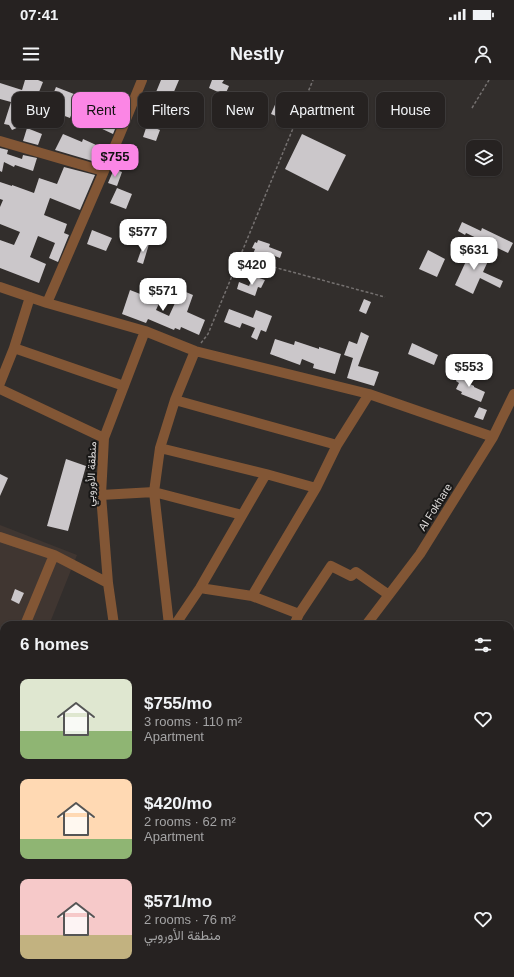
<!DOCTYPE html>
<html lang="en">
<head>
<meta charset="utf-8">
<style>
	:root { --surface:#262221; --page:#322f2e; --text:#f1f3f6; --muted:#a4a4a5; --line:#423f3f; --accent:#fb86e5 }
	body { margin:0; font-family:Helvetica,Vazirmatn,sans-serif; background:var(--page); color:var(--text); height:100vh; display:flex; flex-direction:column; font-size:15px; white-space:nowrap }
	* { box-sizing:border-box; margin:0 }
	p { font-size:13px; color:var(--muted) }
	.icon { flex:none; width:22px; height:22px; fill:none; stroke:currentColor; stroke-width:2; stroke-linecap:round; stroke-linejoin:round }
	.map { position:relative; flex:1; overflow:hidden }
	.panel { position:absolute; left:0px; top:541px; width:514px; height:356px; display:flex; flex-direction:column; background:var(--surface); border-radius:12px 12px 0 0; box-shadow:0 1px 3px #0004,0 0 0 1px var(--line) }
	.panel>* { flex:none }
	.banner { position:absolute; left:12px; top:12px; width:490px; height:36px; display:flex; gap:8px }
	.fabs { position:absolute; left:466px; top:60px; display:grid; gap:8px }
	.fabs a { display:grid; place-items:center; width:36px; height:36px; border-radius:8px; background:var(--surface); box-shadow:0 1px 3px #0004,0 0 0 1px var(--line); font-size:20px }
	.price { position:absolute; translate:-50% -34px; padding:0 9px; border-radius:8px; background:#fff; color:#222; font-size:13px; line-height:26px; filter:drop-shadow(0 1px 2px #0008) }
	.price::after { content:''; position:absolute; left:50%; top:24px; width:12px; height:9px; margin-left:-6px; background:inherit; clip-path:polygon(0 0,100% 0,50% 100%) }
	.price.active { background:var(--accent); color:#111 }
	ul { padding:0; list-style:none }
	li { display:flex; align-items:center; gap:12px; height:100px; padding:0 20px }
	li span { display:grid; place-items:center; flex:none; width:112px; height:80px; border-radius:8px; color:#555 }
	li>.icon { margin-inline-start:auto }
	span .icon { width:48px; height:48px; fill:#fffc; stroke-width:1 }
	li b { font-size:17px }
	h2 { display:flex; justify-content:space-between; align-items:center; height:48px; padding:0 20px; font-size:17px }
	.pill { padding:0 14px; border-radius:8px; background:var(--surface); box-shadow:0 1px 3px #0004,0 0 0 1px var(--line); font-size:14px; line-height:36px }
	.pill.active { background:var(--accent); color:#111 }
	.status { display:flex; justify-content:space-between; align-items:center; height:28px; padding:0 20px; background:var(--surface); direction:ltr }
	.status svg { height:11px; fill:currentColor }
	header { display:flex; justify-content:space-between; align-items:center; height:52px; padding:0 20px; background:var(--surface); font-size:18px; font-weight:600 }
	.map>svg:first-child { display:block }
	.built { fill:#403631 }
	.building { fill:#cbc7ca }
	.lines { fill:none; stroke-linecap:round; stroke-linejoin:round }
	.path { stroke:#757170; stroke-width:1.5; stroke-dasharray:3 2; stroke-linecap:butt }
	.minor { stroke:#825635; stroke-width:10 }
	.highway { stroke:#f1851c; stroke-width:12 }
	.labels { text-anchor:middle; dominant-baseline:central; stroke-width:4; stroke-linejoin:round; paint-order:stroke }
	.street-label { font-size:11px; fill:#dddad9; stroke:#181716 }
</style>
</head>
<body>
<div class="status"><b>07:41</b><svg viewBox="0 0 49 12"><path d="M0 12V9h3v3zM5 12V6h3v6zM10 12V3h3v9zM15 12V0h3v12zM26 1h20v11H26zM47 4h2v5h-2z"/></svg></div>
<header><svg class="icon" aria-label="menu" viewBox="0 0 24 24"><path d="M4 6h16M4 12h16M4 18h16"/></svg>Nestly<svg class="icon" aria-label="person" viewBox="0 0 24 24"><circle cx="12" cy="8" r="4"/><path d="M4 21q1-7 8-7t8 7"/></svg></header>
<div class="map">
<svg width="514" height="897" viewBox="0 0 514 897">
	<rect width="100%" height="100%" fill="#322e2c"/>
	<path class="built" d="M 0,445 L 77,475 L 49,545 L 4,545 L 4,656 L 0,666 Z"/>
	<path class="building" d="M 25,0 L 38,0 L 43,2 L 39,12 L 52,17 L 56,7 L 92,21 L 88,30 L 75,25 L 70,38 L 33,24 L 26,44 L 12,50 L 9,45 L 4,44 L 11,22 L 0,19 L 0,3 L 22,10 Z
		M 161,0 L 179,0 L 170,21 L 172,22 L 166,37 L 142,27 L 148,14 L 154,17 Z
		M 212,0 L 224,0 L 222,3 L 229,6 L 225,15 L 209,8 Z
		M 277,20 L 287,24 L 285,28 L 292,31 L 288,41 L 271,34 Z
		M 332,27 L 350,33 L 344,48 L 333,44 L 335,40 L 328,37 Z
		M 109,35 L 116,38 L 114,43 L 117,44 L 113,54 L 98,47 L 102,38 L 106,40 Z
		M 147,45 L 160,50 L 156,61 L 143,57 Z
		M 27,48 L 42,54 L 38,65 L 23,61 Z
		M 63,54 L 82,62 L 83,59 L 105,69 L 99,83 L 55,70 Z
		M 302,54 L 346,75 L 328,111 L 285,89 Z
		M 0,68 L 8,70 L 7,74 L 22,79 L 23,75 L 37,78 L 33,91 L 15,85 L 14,87 L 4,82 L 2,92 L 0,91 Z
		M 64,87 L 95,95 L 80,130 L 50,118 L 44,135 L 67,144 L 64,153 L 69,155 L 58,182 L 49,178 L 55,163 L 38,156 L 30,177 L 46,184 L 39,203 L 0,188 L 0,160 L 14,165 L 20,152 L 0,144 L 0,127 L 3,120 L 0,119 L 0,102 L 12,106 L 12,105 L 34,113 L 39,98 L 57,104 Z
		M 114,89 L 122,92 L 117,106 L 108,103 Z
		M 117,108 L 132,114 L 126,129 L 110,123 Z
		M 462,142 L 481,151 L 482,148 L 513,163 L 508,173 L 466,153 L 465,155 L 458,151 Z
		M 92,150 L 112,158 L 106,171 L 87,164 Z
		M 258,160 L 270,164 L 269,167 L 282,172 L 280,178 L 267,173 L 265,179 L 253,174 L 255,169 L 252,168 L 255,162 L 257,163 Z
		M 144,162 L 149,164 L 143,184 L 137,182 Z
		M 461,165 L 489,179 L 483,192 L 503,201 L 500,208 L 480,198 L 473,214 L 455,205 L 467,179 L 456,174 Z
		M 428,170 L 445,179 L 437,197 L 419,189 Z
		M 253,196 L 265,200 L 261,208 L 258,207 L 255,216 L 237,209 L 239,202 L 249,206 Z
		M 130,210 L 148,217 L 149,214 L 161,219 L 156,230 L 169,236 L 181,210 L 193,215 L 187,232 L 205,240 L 199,255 L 181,247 L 180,250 L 175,248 L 174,250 L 148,239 L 146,243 L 122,234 Z
		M 364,219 L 371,222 L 366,234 L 359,231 Z
		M 229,229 L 253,238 L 256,230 L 272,236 L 266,252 L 261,250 L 257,260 L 251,257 L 255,248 L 242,243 L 240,248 L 224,242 Z
		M 361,252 L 369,256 L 358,286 L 379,292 L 374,306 L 347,298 L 353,278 L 344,275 L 349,261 L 357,264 Z
		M 275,259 L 294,265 L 295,261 L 319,269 L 319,267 L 341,274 L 335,294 L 313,288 L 314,284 L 302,279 L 300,285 L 270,274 Z
		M 412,263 L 438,275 L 434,285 L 408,274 Z
		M 459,292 L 469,296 L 466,302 L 474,306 L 474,307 L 485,312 L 481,322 L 461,314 L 462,312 L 456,309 L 459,303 L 456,301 Z
		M 479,327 L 487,330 L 483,340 L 474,337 Z
		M 66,379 L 86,386 L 68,451 L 47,446 Z
		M 0,394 L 8,398 L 0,416 Z
		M 15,509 L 24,513 L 19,524 L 11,520 Z"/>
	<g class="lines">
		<path class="path" d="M 472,28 L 489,0
			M 240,178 L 385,217
			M 201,263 L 208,254 L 313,0"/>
		<path class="minor" d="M 0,61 L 103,91
			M 0,207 L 47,223 L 145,251 L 195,271 L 369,314 L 493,357
			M 47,223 L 120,54 L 142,0
			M 14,268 L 124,306
			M 0,303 L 14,268 L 30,217
			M 0,309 L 104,358
			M 175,320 L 337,365
			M 160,368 L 266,394 L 316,408
			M 101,415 L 154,412 L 242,435
			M 0,457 L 54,475
			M 200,508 L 252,516
			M 299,534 L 252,516 L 316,408 L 337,365 L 369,314
			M 25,545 L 54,475 L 108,503
			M 114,545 L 108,503 L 101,415 L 104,358 L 145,251
			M 169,545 L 154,412 L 160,368 L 175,320 L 195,271
			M 175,545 L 200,508 L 266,394
			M 294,545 L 299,534 L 331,486 L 351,496 L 356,492 L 389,515
			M 366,545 L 420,474 L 493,357 L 514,314
			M 0,602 L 4,593
			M 510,786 L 514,784
			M 510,796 L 514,801
			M 0,830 L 4,832
			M 510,887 L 513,890
			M 105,893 L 111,897
			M 272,893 L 276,897
			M 479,893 L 483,897
			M 409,897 L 417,893"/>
		<path class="highway" d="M 510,749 L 514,747
			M 510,770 L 514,768
			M 172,897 L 175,893
			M 184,897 L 191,893
			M 223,897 L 231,893"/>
	</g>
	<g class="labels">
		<g class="street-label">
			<text transform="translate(91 394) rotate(-88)">منطقة الأوروبي</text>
			<text transform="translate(435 427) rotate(-58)">Al Fokhare</text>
		</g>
	</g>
</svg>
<div class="fabs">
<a><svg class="icon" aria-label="layers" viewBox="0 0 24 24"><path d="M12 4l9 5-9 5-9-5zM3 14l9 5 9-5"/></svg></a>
</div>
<b class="price active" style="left:115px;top:98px">$755</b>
<b class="price" style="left:143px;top:173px">$577</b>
<b class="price" style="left:474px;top:191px">$631</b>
<b class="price" style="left:252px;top:206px">$420</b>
<b class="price" style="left:163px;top:232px">$571</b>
<b class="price" style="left:469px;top:308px">$553</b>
<div class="banner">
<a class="pill">Buy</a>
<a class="pill active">Rent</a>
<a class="pill">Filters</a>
<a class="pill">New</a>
<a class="pill">Apartment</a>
<a class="pill">House</a>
</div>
<section class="panel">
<h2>6 homes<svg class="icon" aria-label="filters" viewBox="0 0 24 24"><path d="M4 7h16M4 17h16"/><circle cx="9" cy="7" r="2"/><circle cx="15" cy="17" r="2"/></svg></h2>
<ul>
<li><span style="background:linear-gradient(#dfe7d0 65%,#8fb573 0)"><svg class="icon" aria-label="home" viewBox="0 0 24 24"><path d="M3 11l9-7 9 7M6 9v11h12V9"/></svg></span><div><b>$755/mo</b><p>3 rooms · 110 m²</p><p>Apartment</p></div><svg class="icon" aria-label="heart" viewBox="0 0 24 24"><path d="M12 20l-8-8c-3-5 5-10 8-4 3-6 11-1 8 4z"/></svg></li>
<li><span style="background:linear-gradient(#ffd9b3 75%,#8fb573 0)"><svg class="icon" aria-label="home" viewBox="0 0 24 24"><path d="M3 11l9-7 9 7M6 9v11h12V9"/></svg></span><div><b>$420/mo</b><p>2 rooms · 62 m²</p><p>Apartment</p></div><svg class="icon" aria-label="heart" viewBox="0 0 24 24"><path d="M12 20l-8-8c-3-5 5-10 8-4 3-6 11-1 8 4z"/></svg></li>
<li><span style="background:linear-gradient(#f6c9c9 70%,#c2b280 0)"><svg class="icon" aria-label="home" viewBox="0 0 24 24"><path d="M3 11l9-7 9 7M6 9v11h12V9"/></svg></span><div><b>$571/mo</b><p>2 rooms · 76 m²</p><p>منطقة الأوروبي</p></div><svg class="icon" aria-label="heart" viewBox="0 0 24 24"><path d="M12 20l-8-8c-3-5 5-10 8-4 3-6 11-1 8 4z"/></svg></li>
</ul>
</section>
</div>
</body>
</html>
